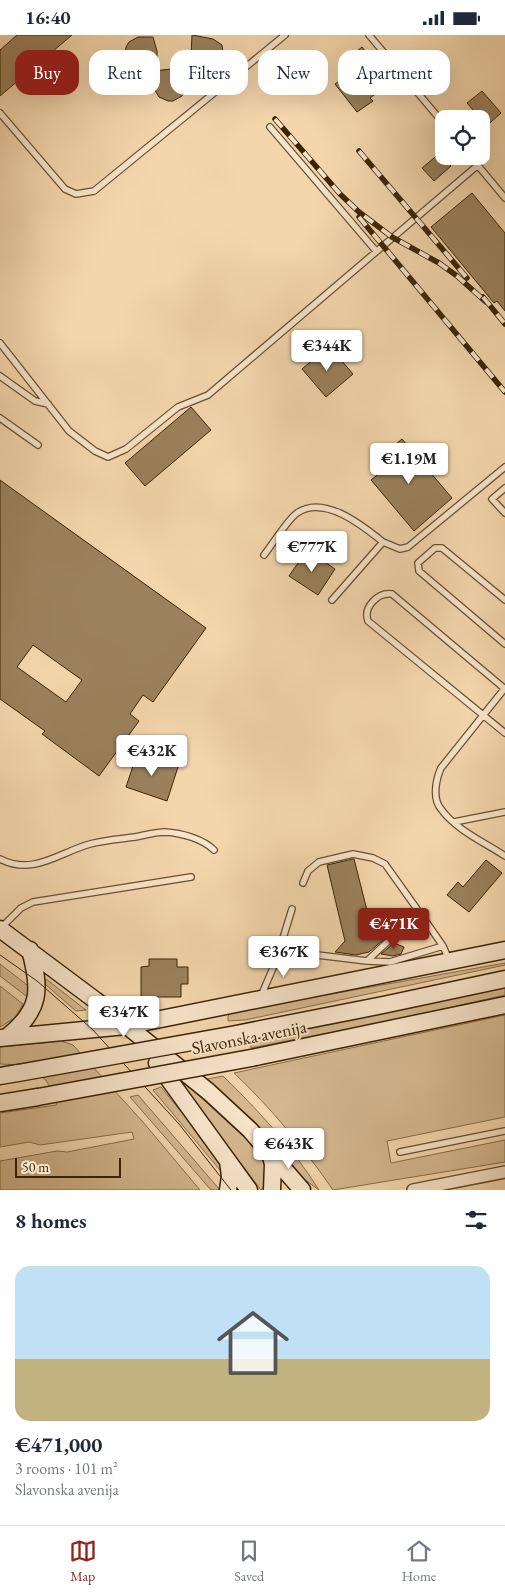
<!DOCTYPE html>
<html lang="en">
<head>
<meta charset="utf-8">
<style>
	:root { --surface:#fff; --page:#f2f2f3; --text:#1f2937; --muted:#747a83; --line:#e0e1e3; --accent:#8f2418 }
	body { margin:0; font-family:"EB Garamond",serif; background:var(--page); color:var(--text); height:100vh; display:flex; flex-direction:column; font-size:19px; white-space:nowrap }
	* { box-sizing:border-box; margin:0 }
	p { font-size:16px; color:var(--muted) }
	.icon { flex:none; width:28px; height:28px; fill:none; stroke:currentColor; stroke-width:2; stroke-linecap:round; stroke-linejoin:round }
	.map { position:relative; height:1155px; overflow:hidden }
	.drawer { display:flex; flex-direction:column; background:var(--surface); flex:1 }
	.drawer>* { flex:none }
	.guide { position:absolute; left:15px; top:15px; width:475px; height:45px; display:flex; gap:10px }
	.controls { position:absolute; left:435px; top:75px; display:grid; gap:10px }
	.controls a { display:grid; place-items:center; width:55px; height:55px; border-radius:10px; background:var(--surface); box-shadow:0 5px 20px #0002; font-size:25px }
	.scale { position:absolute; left:15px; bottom:12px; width:106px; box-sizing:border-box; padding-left:5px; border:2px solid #3b2405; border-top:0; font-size:14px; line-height:18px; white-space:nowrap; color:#3b2405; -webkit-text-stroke:4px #f8e4ca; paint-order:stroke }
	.price { position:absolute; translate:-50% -42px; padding:0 11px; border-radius:5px; background:#fff; color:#222; font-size:16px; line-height:32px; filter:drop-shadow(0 1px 2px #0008) }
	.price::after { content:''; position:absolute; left:50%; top:30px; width:15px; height:11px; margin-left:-8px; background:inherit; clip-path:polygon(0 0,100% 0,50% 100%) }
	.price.selected { background:var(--accent); color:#fff }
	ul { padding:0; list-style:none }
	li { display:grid; align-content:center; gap:10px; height:265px; padding:0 15px }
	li+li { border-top:1px solid var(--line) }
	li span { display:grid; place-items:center; height:155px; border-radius:15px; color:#555 }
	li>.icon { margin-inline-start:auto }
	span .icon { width:90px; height:90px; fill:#fffc; stroke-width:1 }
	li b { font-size:21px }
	h2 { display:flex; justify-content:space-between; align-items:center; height:60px; padding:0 15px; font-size:21px }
	.tag { padding:0 18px; border-radius:15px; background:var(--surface); box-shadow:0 5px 20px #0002; font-size:18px; line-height:45px }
	.tag.selected { background:var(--accent); color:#fff }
	.status { display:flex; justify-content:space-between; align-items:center; height:35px; padding:0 25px; background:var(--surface); direction:ltr }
	.status svg { height:14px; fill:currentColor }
	.tab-bar { display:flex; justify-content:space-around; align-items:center; height:70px; border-top:1px solid var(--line); background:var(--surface); font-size:14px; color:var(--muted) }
	.tab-bar a { display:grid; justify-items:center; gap:2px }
	.tab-bar .selected { color:var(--accent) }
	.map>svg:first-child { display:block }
	.green { fill:#d5b890; stroke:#886e4a }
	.building { fill:#9b815c; stroke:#3b2405; fill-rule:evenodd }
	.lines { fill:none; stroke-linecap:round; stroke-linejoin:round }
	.lane-casing { stroke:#69502f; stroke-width:8 }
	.street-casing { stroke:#69502f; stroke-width:14 }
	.secondary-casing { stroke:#3b2405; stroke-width:19 }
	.lane { stroke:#f8e4ca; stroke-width:5.5 }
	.street { stroke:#f8e4ca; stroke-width:11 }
	.secondary { stroke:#f8e4ca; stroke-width:16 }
	.tram { stroke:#3b2405; stroke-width:1 }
	.rail-casing { stroke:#3b2405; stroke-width:5.5 }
	.rail { stroke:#f8e4ca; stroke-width:4; stroke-dasharray:11; stroke-linecap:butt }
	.secondary-bridge-casing { stroke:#3b2405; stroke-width:19; stroke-linecap:butt }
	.secondary-bridge { stroke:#f8e4ca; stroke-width:16 }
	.labels { text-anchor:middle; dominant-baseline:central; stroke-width:4; stroke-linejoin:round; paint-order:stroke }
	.street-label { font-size:18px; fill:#3b2405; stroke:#f8e4ca }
</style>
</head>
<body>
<div class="status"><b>16:40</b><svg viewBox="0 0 49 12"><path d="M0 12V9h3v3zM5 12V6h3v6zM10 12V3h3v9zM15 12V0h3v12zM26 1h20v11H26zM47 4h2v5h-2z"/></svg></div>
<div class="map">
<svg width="505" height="1155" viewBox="0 0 505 1155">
	<rect width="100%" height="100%" fill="#f4d6ad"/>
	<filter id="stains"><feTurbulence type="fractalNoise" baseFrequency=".004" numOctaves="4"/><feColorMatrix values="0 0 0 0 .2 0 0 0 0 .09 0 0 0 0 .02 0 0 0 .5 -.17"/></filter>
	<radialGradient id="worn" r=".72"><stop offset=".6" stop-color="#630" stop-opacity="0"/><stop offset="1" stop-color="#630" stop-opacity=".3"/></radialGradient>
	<path class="green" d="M 505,928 L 505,930 L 245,985 L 228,986 L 228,981 L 231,977 Z
		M 0,929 L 31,953 L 30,964 L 0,941 Z
		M 46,944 L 86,975 L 76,976 L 45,949 Z
		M 0,951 L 23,969 L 15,983 L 0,992 Z
		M 505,952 L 505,960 L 390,986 L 251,1013 L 250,1004 L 393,976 Z
		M 505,980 L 505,1082 L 387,1106 L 391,1128 L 505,1105 L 505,1127 L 333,1155 C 304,1113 271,1073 234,1038 Z
		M 61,1006 L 73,1010 L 143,1087 L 200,1155 L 0,1155 L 0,1126 L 57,1116 L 67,1117 L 134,1104 L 132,1097 L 40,1110 L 29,1107 L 0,1112 L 0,1078 L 56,1070 L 58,1065 L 45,1044 L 23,1030 L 0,1029 L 0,1012 Z
		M 223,1041 C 259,1076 292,1112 319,1155 L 301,1142 L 258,1092 L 207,1044 Z
		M 180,1048 L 185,1048 L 255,1112 L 265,1126 L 266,1139 L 264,1151 L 261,1155 Z
		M 161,1052 C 182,1079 213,1111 225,1141 L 153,1055 Z
		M 138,1060 L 220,1155 L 211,1155 L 130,1062 Z"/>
	<path class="building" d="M 17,0 L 72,0 L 0,61 L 0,15 Z
		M 192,0 L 213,4 L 222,10 L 223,20 L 219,30 L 210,35 L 194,32 L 191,21 Z
		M 138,2 L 153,2 L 157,16 L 157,33 L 140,35 L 130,30 L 127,26 L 125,22 L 126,12 L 129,7 Z
		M 362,12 L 390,48 L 370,63 L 373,66 L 357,77 L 335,49 L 349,39 L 341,29 Z
		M 171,34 L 176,35 L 183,39 L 186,52 L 182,61 L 173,66 L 168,66 L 159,62 L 156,57 L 154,52 L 154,36 Z
		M 482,56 L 501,78 L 481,96 L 481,84 L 467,68 Z
		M 440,118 L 451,131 L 434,146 L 422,133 Z
		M 472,158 L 505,198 L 505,276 L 497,266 L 494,268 L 431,192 Z
		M 329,311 L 353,339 L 326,362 L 302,334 Z
		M 191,372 L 211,395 L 145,451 L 125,428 Z
		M 402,404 L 452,463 L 414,496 L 371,445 L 381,437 L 373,428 Z
		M 0,445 L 206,593 L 153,667 L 143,660 L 130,679 L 139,686 L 99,741 L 42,699 L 45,696 L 0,664 ZM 33,610 L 82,645 L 66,667 L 17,632 Z
		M 307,515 L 335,534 L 318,560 L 289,541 Z
		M 137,719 L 178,732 L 167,766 L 126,752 Z
		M 353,824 L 354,824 L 373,899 L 384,904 L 369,917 L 356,920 L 335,917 L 345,906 L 327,830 Z
		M 486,825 L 502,838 L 469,877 L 447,860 L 458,847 L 463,852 Z
		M 394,908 L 404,912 L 401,919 L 393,921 L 381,919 Z
		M 149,924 L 177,924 L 177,932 L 188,932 L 188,949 L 181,949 L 181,962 L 141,962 L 141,932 L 149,931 Z"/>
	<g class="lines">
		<defs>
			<path id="lane" d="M 369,0 L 444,89
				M 0,78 L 65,154 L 76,159 L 94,156 L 285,0
				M 270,92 L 376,216
				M 470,121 L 505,163
				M 0,308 L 69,396 L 95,416 L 108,422 L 126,414 L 178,372 L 208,360 L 478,130
				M 0,341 L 35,366 L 48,369
				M 0,383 L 38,410
				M 505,453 L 492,464 L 505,478
				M 264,520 C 272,510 288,484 297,478 C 324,459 363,491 383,507
				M 332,565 L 383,507 L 400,514 L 408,512 L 505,432
				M 505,565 L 442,513 L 435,513 L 418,528 L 419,536 L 505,609
				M 505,653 L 441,733 C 436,744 432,764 441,774 C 456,795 484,807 505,821
				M 505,654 L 392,559 C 378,557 363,572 368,586 L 505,698
				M 454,787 L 505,777
				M 0,824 C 33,841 58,818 90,809 C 104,805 120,804 135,802 C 145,800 156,797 165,797 C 182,798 203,804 214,815
				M 303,848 L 308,836 L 319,827 L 353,819 L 373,823 L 385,829 L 427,888
				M 2,892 L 21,873 L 33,867 L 191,842
				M 276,926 L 292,874
				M 367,926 L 390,927 L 443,911
				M 261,961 L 276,926 L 317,920 L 367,926 C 388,907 397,893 427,888 L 443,911 L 449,925
				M 400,1117 L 505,1096"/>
			<path id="street" d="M 413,1155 L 505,1137"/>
			<path id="secondary" d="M 0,894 L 95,965 L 209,1057 L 250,1095 L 302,1155
				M 236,999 L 383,970 L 505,944
				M 7,1002 C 41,975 41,955 30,915
				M 0,1003 L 126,991 L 505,915
				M 256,1022 L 505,970
				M 157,1028 L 249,1155
				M 0,1041 L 18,1038
				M 0,1068 L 38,1062
				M 270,1118 L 273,1129 L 272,1155
				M 228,1126 L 230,1141 L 228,1155"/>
		</defs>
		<use href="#lane" class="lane-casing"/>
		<use href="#street" class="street-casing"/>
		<use href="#secondary" class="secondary-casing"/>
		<use href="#lane" class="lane"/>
		<use href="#street" class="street"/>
		<use href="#secondary" class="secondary"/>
		<path class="tram" d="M 0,920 L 37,946 L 92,994 L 179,1089 L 231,1155"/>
		<defs>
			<path id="rail" d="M 275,84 L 340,159 L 359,177 L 392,202 L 439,228 L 457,241 L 486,267
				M 359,116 L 467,243
				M 359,182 L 505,357
				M 483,262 L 505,289"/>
		</defs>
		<use href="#rail" class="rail-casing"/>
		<use href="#rail" class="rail"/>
		<defs>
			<path id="secondary-bridge" d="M 18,1038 L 236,999
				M 38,1062 L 256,1022"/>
		</defs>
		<use href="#secondary-bridge" class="secondary-bridge-casing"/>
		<use href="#secondary-bridge" class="secondary-bridge"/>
	</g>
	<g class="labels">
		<g class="street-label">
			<text transform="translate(249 1002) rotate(-11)">Slavonska avenija</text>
		</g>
	</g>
	<rect width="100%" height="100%" filter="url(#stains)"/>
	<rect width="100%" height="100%" fill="url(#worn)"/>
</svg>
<div class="controls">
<a><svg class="icon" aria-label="locate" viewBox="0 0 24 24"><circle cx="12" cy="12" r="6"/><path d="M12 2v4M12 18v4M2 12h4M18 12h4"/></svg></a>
</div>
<div class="scale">50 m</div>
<b class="price" style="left:327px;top:337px">€344K</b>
<b class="price" style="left:409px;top:450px">€1.19M</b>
<b class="price" style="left:312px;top:538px">€777K</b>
<b class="price" style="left:152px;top:742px">€432K</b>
<b class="price selected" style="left:394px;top:915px">€471K</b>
<b class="price" style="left:284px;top:943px">€367K</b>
<b class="price" style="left:124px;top:1003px">€347K</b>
<b class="price" style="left:289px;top:1135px">€643K</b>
<div class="guide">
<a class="tag selected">Buy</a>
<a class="tag">Rent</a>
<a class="tag">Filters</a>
<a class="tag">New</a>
<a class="tag">Apartment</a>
</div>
</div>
<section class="drawer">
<h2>8 homes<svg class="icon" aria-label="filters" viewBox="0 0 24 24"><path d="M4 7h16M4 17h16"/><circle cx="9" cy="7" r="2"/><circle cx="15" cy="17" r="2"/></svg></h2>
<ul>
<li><span style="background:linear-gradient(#bfe0f5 60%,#c2b280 0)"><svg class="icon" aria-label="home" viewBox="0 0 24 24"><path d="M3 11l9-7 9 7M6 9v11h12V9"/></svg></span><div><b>€471,000</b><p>3 rooms · 101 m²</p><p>Slavonska avenija</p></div></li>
</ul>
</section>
<nav class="tab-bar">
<a class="selected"><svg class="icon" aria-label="map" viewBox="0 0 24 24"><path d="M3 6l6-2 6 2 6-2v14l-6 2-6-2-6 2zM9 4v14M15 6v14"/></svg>Map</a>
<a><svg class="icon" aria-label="saved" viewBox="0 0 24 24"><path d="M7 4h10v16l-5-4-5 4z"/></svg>Saved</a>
<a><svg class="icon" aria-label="home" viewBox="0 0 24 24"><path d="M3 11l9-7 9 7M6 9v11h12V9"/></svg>Home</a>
</nav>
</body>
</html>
